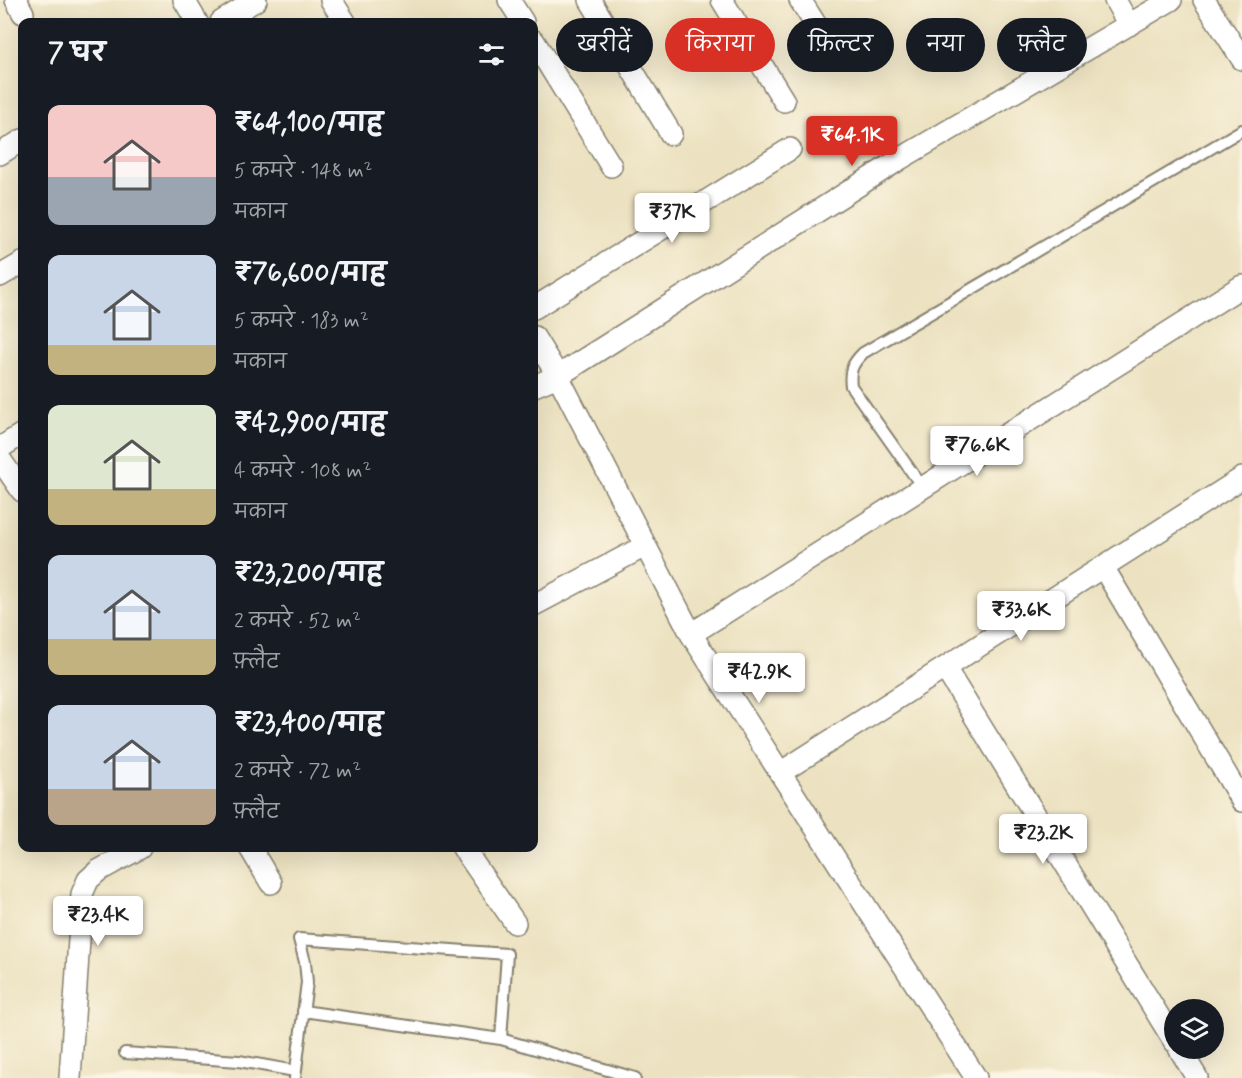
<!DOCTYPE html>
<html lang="hi">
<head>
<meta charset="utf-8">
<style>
	:root { --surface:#171b24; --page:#242831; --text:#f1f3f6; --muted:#9ea1a6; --accent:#d93025 }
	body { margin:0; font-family:Mynerve,"Playpen Sans Deva",sans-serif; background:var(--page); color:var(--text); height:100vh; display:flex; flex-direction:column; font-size:22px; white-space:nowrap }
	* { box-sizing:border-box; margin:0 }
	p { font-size:20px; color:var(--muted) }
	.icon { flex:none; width:33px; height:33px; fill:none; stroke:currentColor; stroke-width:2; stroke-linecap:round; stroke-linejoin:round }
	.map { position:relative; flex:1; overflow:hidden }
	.details { position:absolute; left:18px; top:18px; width:520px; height:834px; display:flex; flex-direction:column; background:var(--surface); border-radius:12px; box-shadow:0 6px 24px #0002 }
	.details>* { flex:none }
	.top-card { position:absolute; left:556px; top:18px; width:570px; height:54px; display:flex; gap:12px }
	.controls { position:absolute; left:1164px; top:999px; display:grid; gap:12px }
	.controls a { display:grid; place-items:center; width:60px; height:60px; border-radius:50%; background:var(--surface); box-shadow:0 6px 24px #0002; font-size:30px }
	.price { position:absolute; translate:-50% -51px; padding:0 14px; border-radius:6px; background:#fff; color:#222; font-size:20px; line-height:39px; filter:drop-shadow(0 2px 3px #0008) }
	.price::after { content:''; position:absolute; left:50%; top:36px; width:18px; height:14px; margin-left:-9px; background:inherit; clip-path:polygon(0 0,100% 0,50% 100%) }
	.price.on { background:var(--accent); color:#fff }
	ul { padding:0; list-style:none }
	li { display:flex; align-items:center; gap:18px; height:150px; padding:0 30px }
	li span { display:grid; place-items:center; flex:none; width:168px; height:120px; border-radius:12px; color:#555 }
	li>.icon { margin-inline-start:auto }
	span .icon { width:72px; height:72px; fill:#fffc; stroke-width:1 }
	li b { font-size:26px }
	h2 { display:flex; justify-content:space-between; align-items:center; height:72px; padding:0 30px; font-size:26px }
	.tag { padding:0 21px; border-radius:27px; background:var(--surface); box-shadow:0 6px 24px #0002; font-size:21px; line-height:54px }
	.tag.on { background:var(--accent); color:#fff }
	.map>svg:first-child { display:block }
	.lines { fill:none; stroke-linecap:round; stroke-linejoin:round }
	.service-casing { stroke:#847f6e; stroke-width:14 }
	.minor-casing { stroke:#847f6e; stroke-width:24 }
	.service { stroke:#fff; stroke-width:10 }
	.minor { stroke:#fff; stroke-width:21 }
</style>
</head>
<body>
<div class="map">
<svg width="1242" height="1078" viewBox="0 0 1242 1078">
	<rect width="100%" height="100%" fill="#fcf5e5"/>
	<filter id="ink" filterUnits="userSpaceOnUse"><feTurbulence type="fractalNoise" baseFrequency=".0167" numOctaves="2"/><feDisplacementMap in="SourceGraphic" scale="12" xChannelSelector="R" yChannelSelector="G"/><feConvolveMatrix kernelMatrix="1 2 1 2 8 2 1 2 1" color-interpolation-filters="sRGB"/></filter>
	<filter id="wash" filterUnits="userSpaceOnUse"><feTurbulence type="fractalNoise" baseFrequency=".008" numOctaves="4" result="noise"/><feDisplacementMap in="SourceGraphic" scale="24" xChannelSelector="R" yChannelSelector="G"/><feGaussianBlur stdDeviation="1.35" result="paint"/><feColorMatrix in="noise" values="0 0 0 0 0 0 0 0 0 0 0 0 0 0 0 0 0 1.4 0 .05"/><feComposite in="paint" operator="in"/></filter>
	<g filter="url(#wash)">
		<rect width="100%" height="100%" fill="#ece2c1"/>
	</g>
	<g filter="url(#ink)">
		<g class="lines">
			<defs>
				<path id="service" d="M 923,488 L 851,386 C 849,371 852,364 863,353 L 1242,130
					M 303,1011 L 501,1039 L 635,1078
					M 125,1053 L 239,1061 L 295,1071
					M 295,1078 L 307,982 L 305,962 L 299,939 L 507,954 L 501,1039"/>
				<path id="minor" d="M 16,0 L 23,13
					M 184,0 L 197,22
					M 331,0 L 345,22
					M 509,0 L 523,22
					M 590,0 L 671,134
					M 722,0 L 784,101
					M 800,0 L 830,47
					M 1115,0 L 1129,25
					M 1204,0 L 1242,59
					M 221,22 L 256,0
					M 534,41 L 611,166
					M 0,154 L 22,140
					M 0,276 L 22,263
					M 534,308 L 790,149
					M 534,337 L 558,376 L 691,634 L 976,1078
					M 534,386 L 558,376 L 900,159 L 1171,0
					M 0,448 L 22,434
					M 0,459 L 22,491
					M 1103,567 L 1242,801
					M 534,605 L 645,546
					M 691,634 L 1242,286
					M 945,668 L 1174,1041
					M 780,773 L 1242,478
					M 250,848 L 271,883
					M 463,848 L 515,923
					M 1179,1048 L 1197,1078
					M 70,1078 L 82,894 L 88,880 L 98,871 L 140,848"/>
			</defs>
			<use href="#service" class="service-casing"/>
			<use href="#minor" class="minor-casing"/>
			<use href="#service" class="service"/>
			<use href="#minor" class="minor"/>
		</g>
	</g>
</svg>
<div class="controls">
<a><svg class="icon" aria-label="layers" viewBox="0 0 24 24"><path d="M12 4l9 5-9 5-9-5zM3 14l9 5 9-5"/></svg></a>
</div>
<b class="price on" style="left:852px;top:167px">₹64.1K</b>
<b class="price" style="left:672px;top:244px">₹37K</b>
<b class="price" style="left:977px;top:477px">₹76.6K</b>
<b class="price" style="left:1021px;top:642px">₹33.6K</b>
<b class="price" style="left:759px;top:704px">₹42.9K</b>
<b class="price" style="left:1043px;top:865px">₹23.2K</b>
<b class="price" style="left:98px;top:947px">₹23.4K</b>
<div class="top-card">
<a class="tag">खरीदें</a>
<a class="tag on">किराया</a>
<a class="tag">फ़िल्टर</a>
<a class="tag">नया</a>
<a class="tag">फ़्लैट</a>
</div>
<section class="details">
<h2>7 घर<svg class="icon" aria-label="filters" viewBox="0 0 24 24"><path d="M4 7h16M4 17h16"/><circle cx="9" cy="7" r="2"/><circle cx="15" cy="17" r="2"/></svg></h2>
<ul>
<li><span style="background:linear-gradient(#f6c9c9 60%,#9aa5b1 0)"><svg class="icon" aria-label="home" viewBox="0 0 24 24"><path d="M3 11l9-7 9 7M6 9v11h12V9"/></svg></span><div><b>₹64,100/माह</b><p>5 कमरे · 148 m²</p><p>मकान</p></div></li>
<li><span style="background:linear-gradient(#c9d6e8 75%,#c2b280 0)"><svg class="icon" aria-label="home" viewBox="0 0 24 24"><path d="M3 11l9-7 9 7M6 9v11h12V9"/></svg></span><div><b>₹76,600/माह</b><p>5 कमरे · 183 m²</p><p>मकान</p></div></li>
<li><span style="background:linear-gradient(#dfe7d0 70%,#c2b280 0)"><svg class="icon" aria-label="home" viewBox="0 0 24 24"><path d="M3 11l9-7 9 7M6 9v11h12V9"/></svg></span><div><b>₹42,900/माह</b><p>4 कमरे · 108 m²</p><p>मकान</p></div></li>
<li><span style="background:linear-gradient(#c9d6e8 70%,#c2b280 0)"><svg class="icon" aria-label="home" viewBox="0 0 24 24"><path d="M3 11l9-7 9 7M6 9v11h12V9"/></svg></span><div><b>₹23,200/माह</b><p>2 कमरे · 52 m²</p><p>फ़्लैट</p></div></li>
<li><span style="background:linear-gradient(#c9d6e8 70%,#b9a48a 0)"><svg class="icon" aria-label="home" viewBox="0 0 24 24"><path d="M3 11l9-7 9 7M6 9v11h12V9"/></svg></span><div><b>₹23,400/माह</b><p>2 कमरे · 72 m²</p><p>फ़्लैट</p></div></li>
</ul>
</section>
</div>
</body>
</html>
